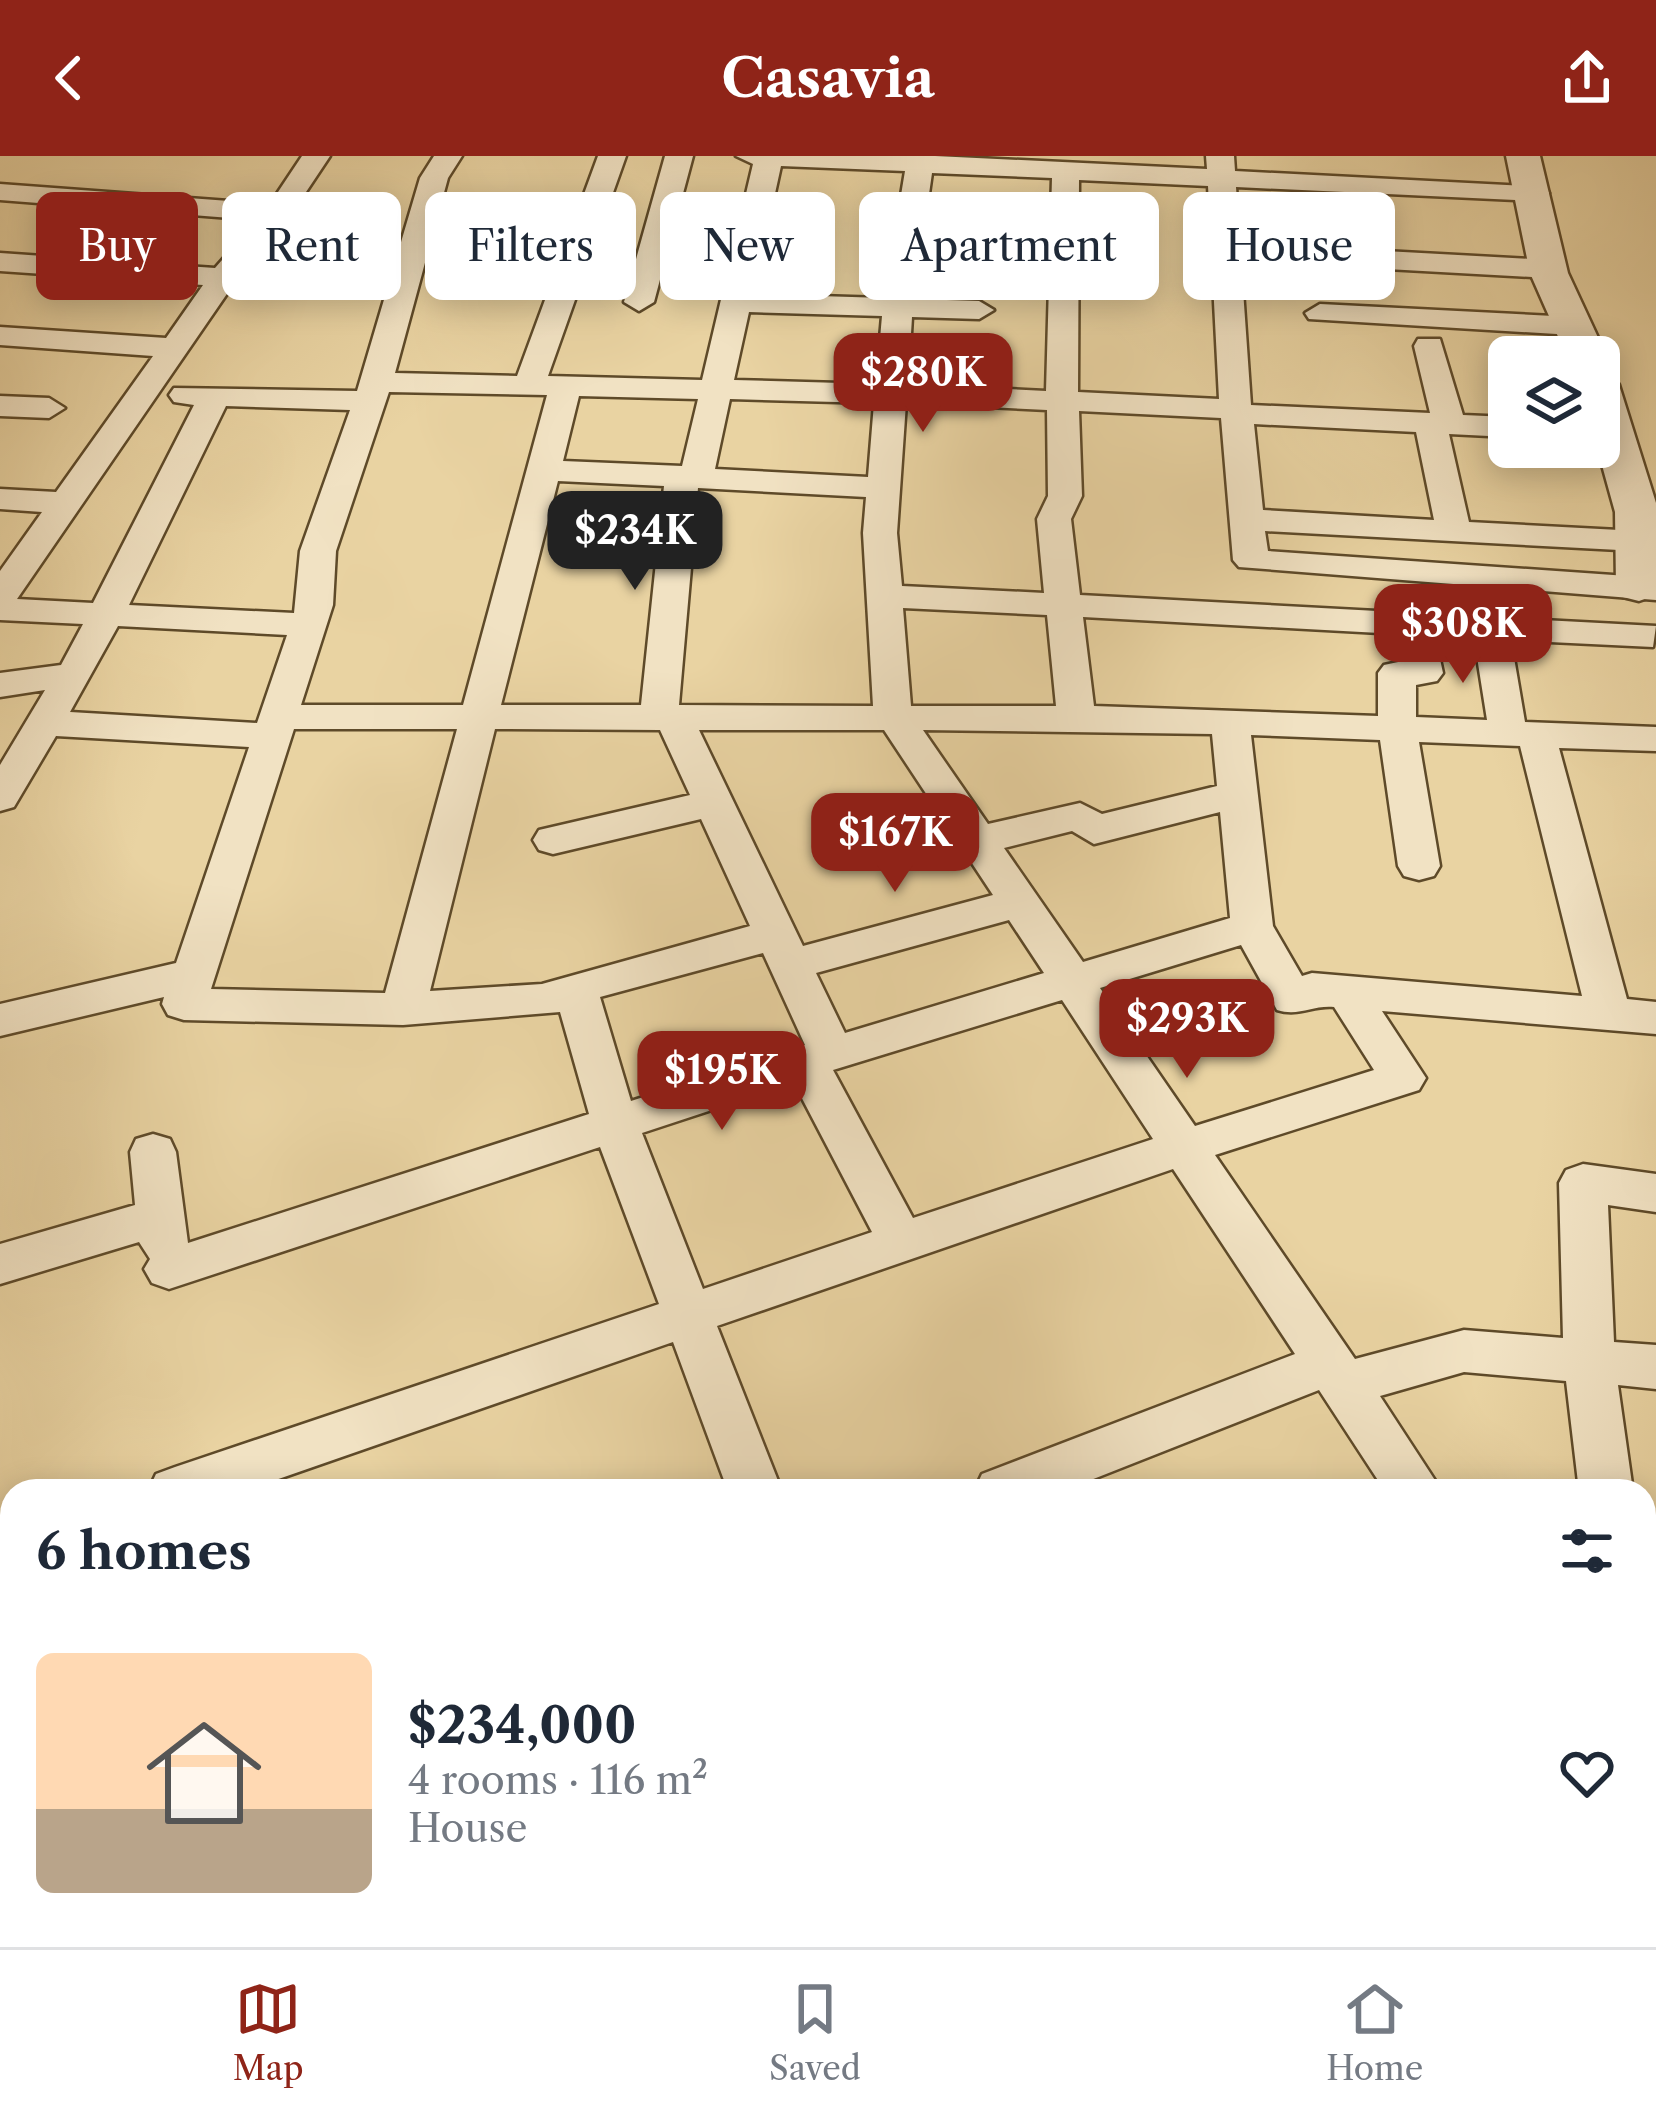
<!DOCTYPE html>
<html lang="en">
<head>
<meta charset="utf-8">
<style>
	:root { --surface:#fff; --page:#f2f2f3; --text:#1f2937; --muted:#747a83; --line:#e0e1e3; --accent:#8f2418 }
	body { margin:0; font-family:"Libre Caslon Text",serif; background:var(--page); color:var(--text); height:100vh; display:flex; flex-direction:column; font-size:45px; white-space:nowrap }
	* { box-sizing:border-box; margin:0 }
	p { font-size:39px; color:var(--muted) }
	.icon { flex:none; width:66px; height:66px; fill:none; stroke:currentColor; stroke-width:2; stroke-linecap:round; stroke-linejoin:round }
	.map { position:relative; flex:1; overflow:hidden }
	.sheet { position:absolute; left:0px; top:1323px; width:1656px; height:468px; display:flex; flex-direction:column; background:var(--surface); border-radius:36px 36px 0 0; box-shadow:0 6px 30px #0003 }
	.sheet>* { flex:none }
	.guide { position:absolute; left:36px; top:36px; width:1584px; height:108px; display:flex; gap:24px }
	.tools { position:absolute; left:1488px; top:180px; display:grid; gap:24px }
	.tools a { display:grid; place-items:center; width:132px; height:132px; border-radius:18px; background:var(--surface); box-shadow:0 6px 30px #0003; font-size:60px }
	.price { position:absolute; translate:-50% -102px; padding:0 27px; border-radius:24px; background:var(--accent); color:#fff; font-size:39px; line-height:78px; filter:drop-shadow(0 3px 6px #0008) }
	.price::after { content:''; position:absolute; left:50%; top:72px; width:36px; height:27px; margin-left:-18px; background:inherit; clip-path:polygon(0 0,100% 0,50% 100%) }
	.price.on { background:#222; color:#fff }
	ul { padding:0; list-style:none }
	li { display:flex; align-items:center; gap:36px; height:300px; padding:0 36px }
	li+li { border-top:3px solid var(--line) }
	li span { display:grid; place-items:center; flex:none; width:336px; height:240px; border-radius:18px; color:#555 }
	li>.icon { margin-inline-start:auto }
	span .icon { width:144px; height:144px; fill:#fffc; stroke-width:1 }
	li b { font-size:51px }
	h2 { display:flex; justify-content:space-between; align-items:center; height:144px; padding:0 36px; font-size:51px }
	.chip { padding:0 42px; border-radius:18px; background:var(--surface); box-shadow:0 6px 30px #0003; font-size:42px; line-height:108px }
	.chip.on { background:var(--accent); color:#fff }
	header { display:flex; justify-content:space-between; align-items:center; height:156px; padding:0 36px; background:var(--accent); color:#fff; font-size:54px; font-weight:700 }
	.menu { display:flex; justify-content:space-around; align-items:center; height:168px; border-top:3px solid var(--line); background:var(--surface); font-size:33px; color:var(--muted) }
	.menu a { display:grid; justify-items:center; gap:6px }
	.menu .on { color:var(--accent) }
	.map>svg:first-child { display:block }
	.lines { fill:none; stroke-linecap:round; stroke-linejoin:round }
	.minor-casing { stroke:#5e4a29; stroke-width:5 }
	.tertiary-casing { stroke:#5e4a29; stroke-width:5 }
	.minor { fill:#f1e2c3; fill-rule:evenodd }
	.tertiary { fill:#f1e2c3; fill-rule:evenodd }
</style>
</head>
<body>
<header><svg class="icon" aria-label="back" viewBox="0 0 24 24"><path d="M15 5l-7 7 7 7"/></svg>Casavia<svg class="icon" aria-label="share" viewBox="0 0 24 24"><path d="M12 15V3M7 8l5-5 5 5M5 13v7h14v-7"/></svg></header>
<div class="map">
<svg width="1656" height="1791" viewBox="0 0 1656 1791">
	<rect width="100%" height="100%" fill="#e9d3a2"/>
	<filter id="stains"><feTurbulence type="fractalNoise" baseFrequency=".00167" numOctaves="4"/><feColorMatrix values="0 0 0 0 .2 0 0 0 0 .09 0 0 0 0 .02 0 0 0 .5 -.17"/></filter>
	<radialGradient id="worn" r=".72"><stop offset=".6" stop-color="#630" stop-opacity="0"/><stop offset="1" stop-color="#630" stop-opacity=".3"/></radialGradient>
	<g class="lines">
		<defs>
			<path id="minor" d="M 302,0 L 330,0 L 288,63 L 244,113 L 17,443 L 93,447 L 194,249 L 174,246 L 169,239 L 174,232 L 357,235 L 420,22 L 434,0 L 462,0 L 448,22 L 395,217 L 517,220 L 598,0 L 626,0 L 548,220 L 702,224 L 753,8 L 736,0 L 935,0 L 1207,13 L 1206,0 L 1234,0 L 1235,15 L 1545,31 L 1549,37 L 1545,43 L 1535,45 L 1236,31 L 1240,87 L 1549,104 L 1564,113 L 1549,122 L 1241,105 L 1251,249 L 1430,257 L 1414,190 L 1418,183 L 1440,183 L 1463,259 L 1509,261 L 1509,281 L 1449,278 L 1469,366 L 1638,375 L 1650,378 L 1655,385 L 1650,392 L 1638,395 L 1265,375 L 1268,395 L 1656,422 L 1656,444 L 1239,411 L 1233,404 L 1221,262 L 1079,255 L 1082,340 L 1071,363 L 1080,439 L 1656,470 L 1653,491 L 1511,484 L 1525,566 L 1656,571 L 1656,595 L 1559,592 L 1627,843 L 1656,846 L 1656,878 L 1382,855 L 1426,922 L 1419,934 L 1215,999 L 1355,1203 L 1464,1174 L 1563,1182 L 1559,1027 L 1566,1014 L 1583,1008 L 1656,1018 L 1656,1056 L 1608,1049 L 1614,1186 L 1656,1189 L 1656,1233 L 1618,1229 L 1633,1335 L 1579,1335 L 1566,1225 L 1464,1216 L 1380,1240 L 1442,1335 L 1385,1335 L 1319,1234 L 1063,1335 L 974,1335 L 982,1318 L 1295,1198 L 1173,1013 L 717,1170 L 782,1335 L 728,1335 L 673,1186 L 244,1335 L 148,1335 L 156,1318 L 175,1311 L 659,1148 L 600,991 L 169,1133 L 152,1127 L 144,1113 L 150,1103 L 139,1086 L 0,1128 L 0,1088 L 135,1049 L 130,996 L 136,983 L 153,978 L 170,983 L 176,996 L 188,1087 L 589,958 L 560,856 L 403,869 L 184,864 L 168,859 L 162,848 L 164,841 L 0,880 L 0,848 L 176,807 L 249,591 L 56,580 L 14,651 L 0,655 L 0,609 L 45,534 L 0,541 L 0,517 L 61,509 L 83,468 L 0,464 L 0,415 L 42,356 L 0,353 L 0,333 L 56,336 L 153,200 L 0,189 L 0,171 L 166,182 L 203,129 L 0,115 L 0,97 L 215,112 L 257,64 L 0,44 L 0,28 L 270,48 ZM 781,10 L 905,15 L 884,142 L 753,138 ZM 932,17 L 1052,22 L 1046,235 L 908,228 L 912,161 L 979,163 L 994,154 L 979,145 L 914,143 ZM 1079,24 L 1208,30 L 1219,243 L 1078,236 ZM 749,156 L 882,160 L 876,228 L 734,224 ZM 389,236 L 547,239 L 463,549 L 301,549 L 333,449 L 336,395 ZM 579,240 L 698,243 L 682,310 L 563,305 ZM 730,243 L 874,247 L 868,321 L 715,313 ZM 906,247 L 1047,254 L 1048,340 L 1037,363 L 1044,437 L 902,430 L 897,377 ZM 226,250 L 350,254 L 300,395 L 294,457 L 129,449 ZM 1254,268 L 1416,276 L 1434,364 L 1263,354 ZM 558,325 L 664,330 L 641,549 L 501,549 ZM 698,332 L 866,341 L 863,377 L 873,550 L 679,549 ZM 903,452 L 1047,459 L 1056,550 L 911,550 ZM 1083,461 L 1398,478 L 1403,505 L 1384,509 L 1378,517 L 1378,560 L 1094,550 ZM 118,470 L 287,479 L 257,567 L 70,556 ZM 1435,480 L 1474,482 L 1487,564 L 1416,561 L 1416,529 L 1437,525 L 1443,517 ZM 294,573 L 457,573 L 385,837 L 211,833 ZM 495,573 L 660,574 L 690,639 L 539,674 L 533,684 L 539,694 L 553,698 L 701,663 L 750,770 L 542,828 L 430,835 ZM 699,574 L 884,574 L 993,739 L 803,790 ZM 923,574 L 1212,578 L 1217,630 L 1102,658 L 1080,647 L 988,668 ZM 1251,579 L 1380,584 L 1398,710 L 1404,720 L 1419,724 L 1434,720 L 1440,710 L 1419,586 L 1520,590 L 1582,840 L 1312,817 L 1302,820 L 1273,770 ZM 1220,656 L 1230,762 L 1083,806 L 1004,692 L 1072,675 L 1094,688 ZM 1009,764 L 1044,817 L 845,877 L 816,817 ZM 1241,789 L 1277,854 C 1299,861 1312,849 1334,851 L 1374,914 L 1195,970 L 1100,832 ZM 763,797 L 805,889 L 631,945 L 600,841 ZM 1062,844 L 1153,983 L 913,1062 L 833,914 ZM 794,927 L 872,1076 L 703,1133 L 642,977 Z
				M 665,0 L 693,0 L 654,146 L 639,155 L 624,146 Z
				M 1320,148 L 1573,161 L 1588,170 L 1573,179 L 1309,163 L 1305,157 Z
				M 0,240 L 49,242 L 65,252 L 49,262 L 0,260 Z
				M 12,1366 L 12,1416 L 0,1420 L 0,1370 Z
				M 1644,1676 L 1656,1677 L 1656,1739 L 1644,1738 Z
				M 12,1697 L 12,1759 L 0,1763 L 0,1701 Z
				M 382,1779 L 444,1779 L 447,1791 L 385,1791 Z
				M 895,1779 L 965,1779 L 967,1785 L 965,1791 L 890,1791 Z
				M 1080,1779 L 1165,1779 L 1160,1791 L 1075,1791 Z"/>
			<path id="tertiary" d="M 1506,0 L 1540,0 L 1568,117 L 1607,201 L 1601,209 L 1599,201 L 1567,201 L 1530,117 Z
				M 1599,217 L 1613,220 L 1619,229 L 1656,347 L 1656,439 L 1639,445 L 1623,441 L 1616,431 L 1615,356 L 1597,291 Z"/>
		</defs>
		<use href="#minor" class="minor-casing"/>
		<use href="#tertiary" class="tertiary-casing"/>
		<use href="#minor" class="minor"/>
		<use href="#tertiary" class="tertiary"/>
	</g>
	<rect width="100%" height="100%" filter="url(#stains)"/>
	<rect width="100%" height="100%" fill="url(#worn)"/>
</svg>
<div class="tools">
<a><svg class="icon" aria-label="layers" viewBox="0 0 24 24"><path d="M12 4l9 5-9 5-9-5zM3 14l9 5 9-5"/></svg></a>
</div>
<b class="price" style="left:923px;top:279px">$280K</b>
<b class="price on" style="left:635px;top:437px">$234K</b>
<b class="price" style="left:1463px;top:530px">$308K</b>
<b class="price" style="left:895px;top:739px">$167K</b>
<b class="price" style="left:1187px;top:925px">$293K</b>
<b class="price" style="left:722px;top:977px">$195K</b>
<div class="guide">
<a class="chip on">Buy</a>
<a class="chip">Rent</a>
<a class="chip">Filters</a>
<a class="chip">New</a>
<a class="chip">Apartment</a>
<a class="chip">House</a>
</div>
<section class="sheet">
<h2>6 homes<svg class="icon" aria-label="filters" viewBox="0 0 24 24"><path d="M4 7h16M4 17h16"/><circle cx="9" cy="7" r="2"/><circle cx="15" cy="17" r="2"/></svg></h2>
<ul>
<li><span style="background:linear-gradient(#ffd9b3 65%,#b9a48a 0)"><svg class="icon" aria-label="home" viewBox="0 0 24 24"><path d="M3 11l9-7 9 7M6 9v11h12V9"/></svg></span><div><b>$234,000</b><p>4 rooms · 116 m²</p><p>House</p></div><svg class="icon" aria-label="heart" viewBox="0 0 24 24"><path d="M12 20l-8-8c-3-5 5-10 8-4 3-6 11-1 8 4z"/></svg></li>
</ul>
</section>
</div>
<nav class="menu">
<a class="on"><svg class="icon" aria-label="map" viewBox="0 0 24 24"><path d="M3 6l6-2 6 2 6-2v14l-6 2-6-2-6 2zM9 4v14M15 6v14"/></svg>Map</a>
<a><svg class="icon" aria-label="saved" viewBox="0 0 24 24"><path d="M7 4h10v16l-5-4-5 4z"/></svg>Saved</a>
<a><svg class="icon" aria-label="home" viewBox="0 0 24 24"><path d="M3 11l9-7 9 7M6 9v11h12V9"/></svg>Home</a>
</nav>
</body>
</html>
